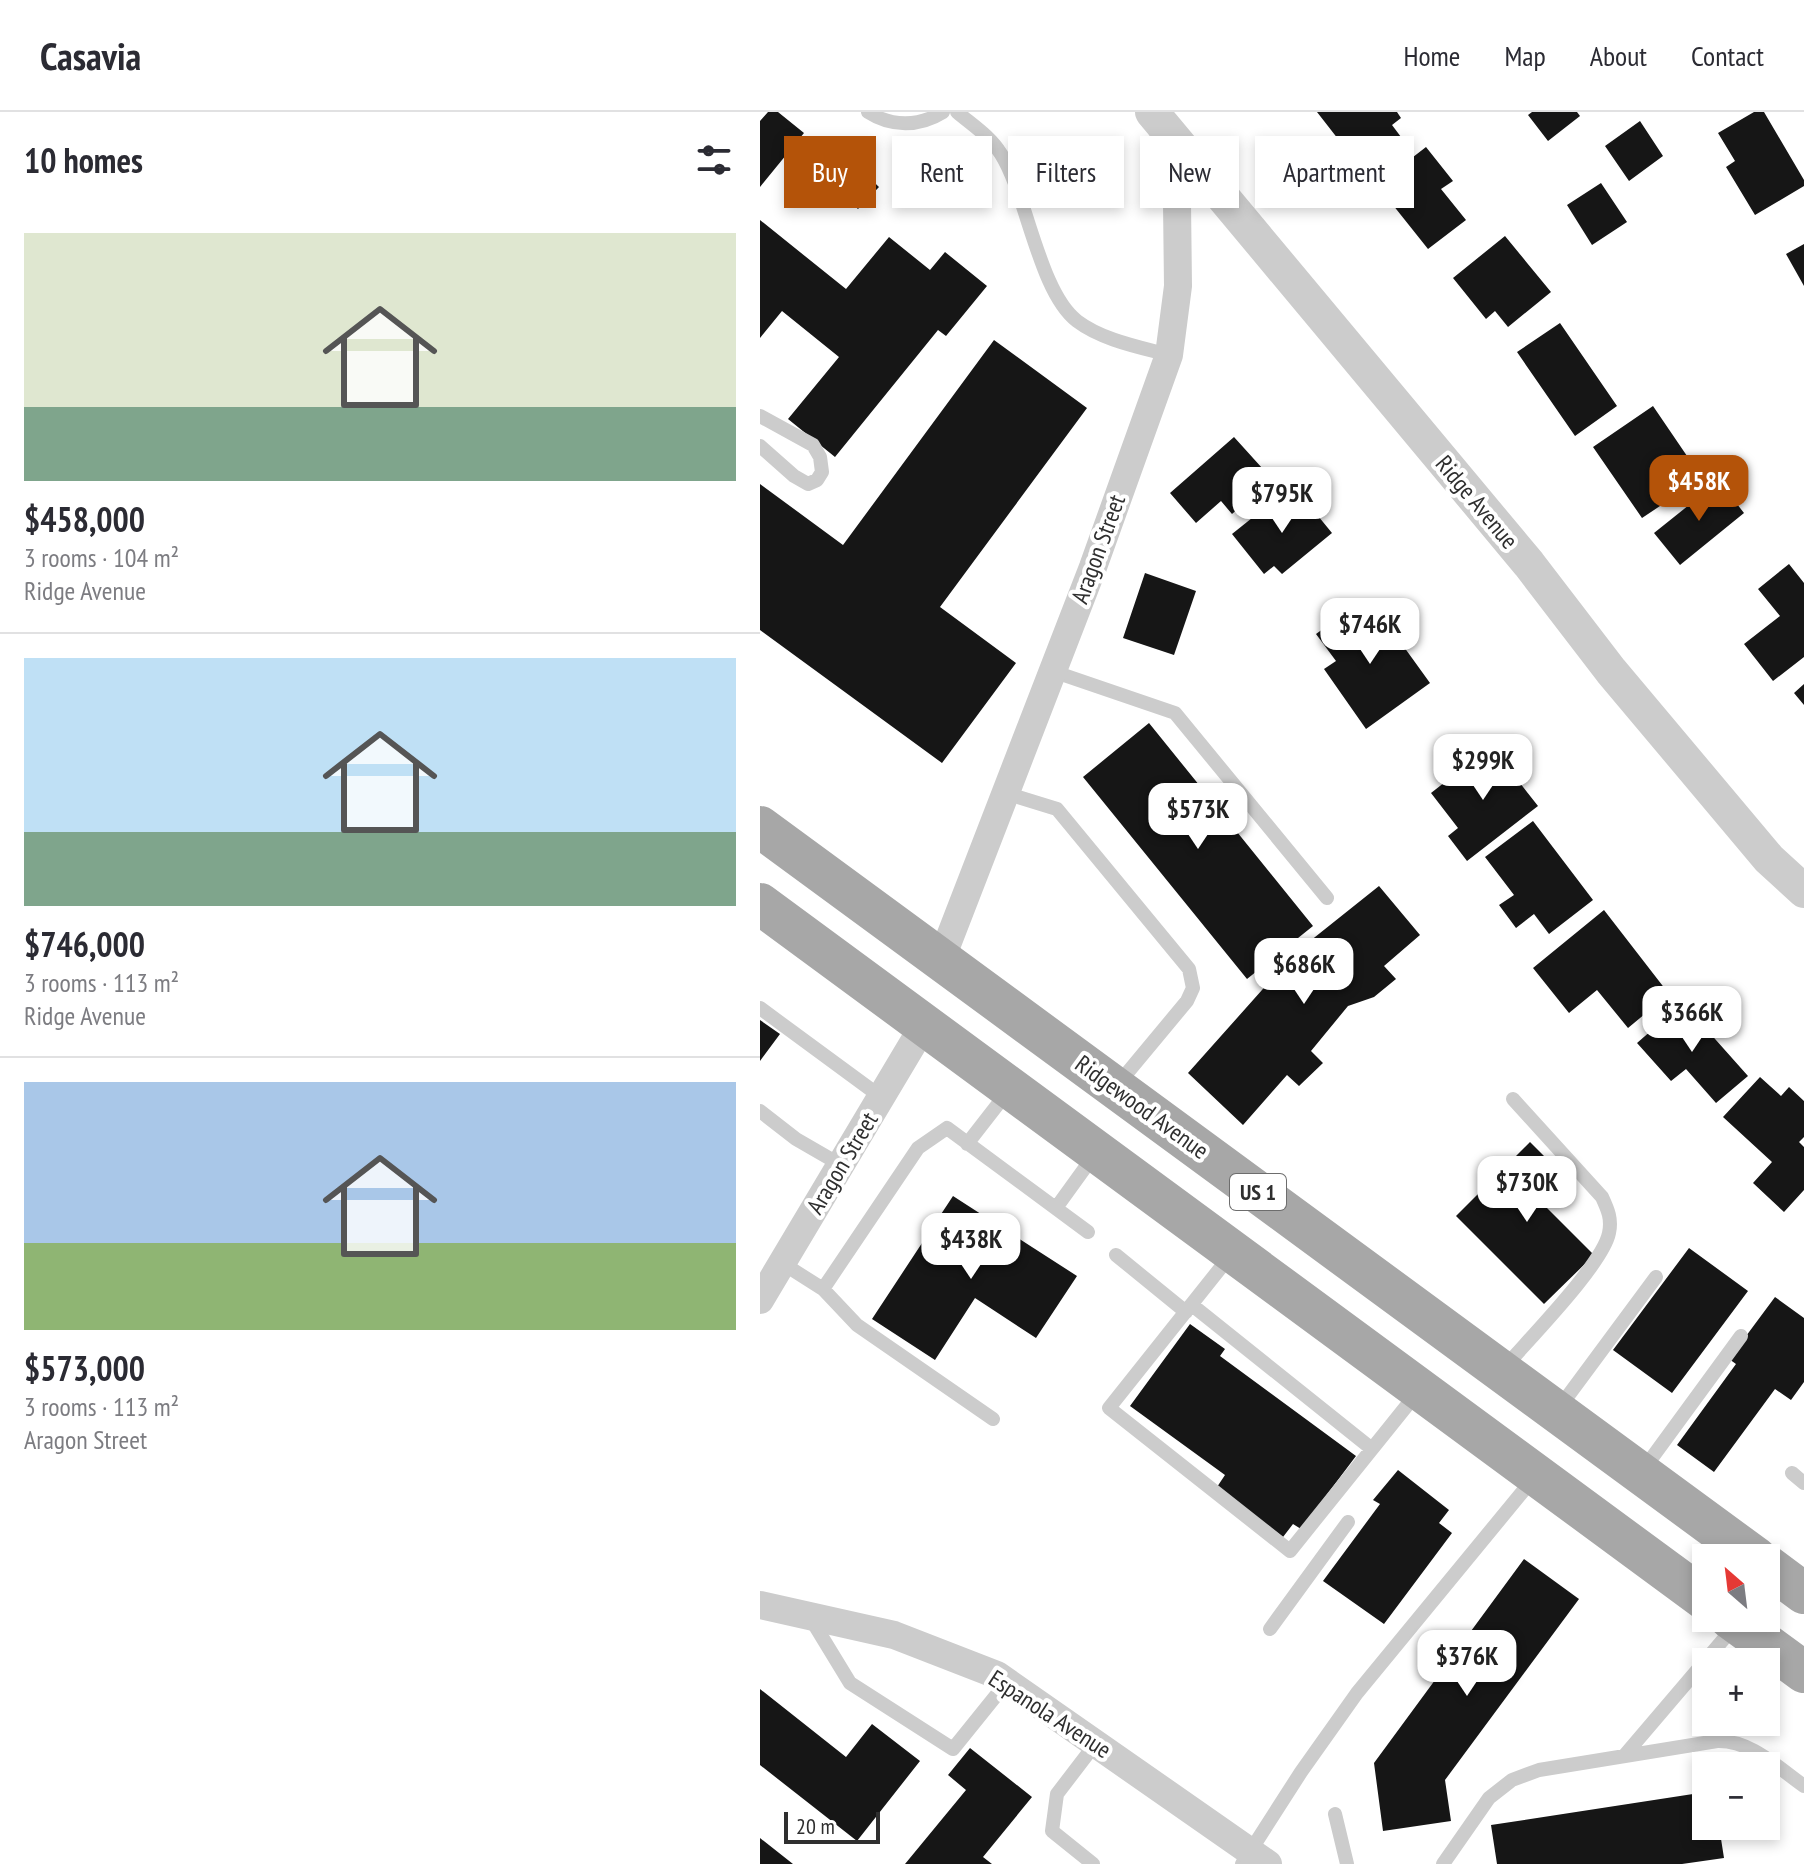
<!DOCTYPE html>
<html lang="en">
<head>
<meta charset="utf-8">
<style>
	:root { --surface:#fff; --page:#f2f2f3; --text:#2b2b33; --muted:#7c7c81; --line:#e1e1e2; --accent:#b45309 }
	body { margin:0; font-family:"PT Sans Narrow",sans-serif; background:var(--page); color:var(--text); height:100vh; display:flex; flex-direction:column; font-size:30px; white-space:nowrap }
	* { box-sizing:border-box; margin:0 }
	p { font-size:26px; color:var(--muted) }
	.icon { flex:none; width:44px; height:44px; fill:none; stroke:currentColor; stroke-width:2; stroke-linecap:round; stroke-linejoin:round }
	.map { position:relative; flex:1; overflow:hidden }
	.details { display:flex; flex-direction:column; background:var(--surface); width:760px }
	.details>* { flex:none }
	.hud { position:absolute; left:24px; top:24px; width:760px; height:72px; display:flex; gap:16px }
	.needle { width:52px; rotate:332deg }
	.tools { position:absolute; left:932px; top:1432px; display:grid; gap:16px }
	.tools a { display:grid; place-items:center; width:88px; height:88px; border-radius:0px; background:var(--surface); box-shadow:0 4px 12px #0003; font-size:40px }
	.scale { position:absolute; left:24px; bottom:20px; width:96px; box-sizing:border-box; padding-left:8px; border:4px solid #2f2f2f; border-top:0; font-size:22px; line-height:28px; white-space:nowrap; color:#2f2f2f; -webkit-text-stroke:6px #fff; paint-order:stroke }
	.price { position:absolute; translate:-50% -68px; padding:0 18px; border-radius:16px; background:#fff; color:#222; font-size:26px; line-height:52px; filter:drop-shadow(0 2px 4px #0008) }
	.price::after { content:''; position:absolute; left:50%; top:48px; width:24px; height:18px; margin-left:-12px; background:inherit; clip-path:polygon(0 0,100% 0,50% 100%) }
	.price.current { background:var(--accent); color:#fff }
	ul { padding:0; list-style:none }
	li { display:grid; align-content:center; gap:16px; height:424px; padding:0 24px }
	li+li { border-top:2px solid var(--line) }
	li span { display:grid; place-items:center; height:248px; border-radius:0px; color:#555 }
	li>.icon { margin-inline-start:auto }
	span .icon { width:144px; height:144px; fill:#fffc; stroke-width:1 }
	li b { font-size:34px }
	h2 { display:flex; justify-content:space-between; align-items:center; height:96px; padding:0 24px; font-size:34px }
	.chip { padding:0 28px; border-radius:0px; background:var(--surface); box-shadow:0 4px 12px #0003; font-size:28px; line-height:72px }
	.chip.current { background:var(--accent); color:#fff }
	header { display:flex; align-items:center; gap:48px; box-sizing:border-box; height:112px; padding:0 40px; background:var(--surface); border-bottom:2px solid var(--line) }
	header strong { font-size:38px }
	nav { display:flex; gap:44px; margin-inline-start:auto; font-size:28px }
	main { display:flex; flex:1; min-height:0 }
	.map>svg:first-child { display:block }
	.building { fill:#161616 }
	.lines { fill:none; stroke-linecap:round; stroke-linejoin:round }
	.service { stroke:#ccc; stroke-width:14 }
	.minor { stroke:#ccc; stroke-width:28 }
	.tertiary { stroke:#ccc; stroke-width:34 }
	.primary { stroke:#a7a7a7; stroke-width:42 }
	.labels { text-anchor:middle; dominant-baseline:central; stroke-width:8; stroke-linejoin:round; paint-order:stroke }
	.shield { fill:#fff; stroke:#6d6d6d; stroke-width:2 }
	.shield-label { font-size:22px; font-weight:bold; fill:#2f2f2f }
	.street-label { font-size:24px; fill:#2f2f2f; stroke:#fff }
</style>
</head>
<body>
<header>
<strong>Casavia</strong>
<nav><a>Home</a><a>Map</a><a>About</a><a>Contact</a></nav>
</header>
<main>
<section class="details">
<h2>10 homes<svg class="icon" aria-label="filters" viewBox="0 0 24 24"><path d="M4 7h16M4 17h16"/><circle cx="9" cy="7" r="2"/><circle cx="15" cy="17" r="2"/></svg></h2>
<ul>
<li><span style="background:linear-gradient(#dfe7d0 70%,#7fa58c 0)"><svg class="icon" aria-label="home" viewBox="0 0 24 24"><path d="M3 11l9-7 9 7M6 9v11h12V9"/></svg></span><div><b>$458,000</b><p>3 rooms · 104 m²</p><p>Ridge Avenue</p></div></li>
<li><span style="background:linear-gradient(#bfe0f5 70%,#7fa58c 0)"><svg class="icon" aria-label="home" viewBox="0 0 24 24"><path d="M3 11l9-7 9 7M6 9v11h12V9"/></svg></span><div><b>$746,000</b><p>3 rooms · 113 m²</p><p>Ridge Avenue</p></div></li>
<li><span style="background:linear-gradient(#a9c7e8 65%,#8fb573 0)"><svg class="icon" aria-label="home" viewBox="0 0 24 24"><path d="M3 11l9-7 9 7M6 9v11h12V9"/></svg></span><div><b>$573,000</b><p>3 rooms · 113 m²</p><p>Aragon Street</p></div></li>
</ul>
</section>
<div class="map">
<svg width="1044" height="1752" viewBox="0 0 1044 1752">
	<rect width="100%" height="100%" fill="#fff"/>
	<path class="building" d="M 8,0 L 18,0 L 44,21 L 0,75 L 0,9 Z
		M 557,0 L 637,0 L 641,6 L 632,13 L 650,37 L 610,68 Z
		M 772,0 L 817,0 L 820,4 L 788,29 L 768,3 Z
		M 994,0 L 1004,0 L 1044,68 L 1044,74 L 995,103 L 966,55 L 975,49 L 958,21 Z
		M 880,9 L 903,44 L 869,69 L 845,34 Z
		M 666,35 L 693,69 L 681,77 L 706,108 L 668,137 L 617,73 Z
		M 90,47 L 119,75 L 98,97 L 69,70 Z
		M 841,71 L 867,110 L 832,133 L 807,93 Z
		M 0,108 L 86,177 L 129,125 L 170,158 L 185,140 L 227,174 L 186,224 L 178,218 L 75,345 L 28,307 L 79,245 L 22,199 L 0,226 Z
		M 745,124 L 791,180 L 748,215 L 735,199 L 726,207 L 693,166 Z
		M 1044,132 L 1044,174 L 1026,142 Z
		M 800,211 L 857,294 L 815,324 L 757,240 Z
		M 234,228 L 327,296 L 180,495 L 256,551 L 182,651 L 0,518 L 0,372 L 83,433 Z
		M 893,294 L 942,366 L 882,406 L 833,335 Z
		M 474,325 L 512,367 L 472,402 L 461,389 L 436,411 L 410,381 Z
		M 959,369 L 984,401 L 920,453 L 894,421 Z
		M 522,382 L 535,397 L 545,388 L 572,421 L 522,462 L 514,454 L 504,462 L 472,422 Z
		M 1029,452 L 1044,471 L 1044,545 L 1013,569 L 984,532 L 1020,504 L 998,477 Z
		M 385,461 L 436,479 L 414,543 L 363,526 Z
		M 597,492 L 615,518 L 626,510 L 670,571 L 606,617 L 564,557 L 576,549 L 556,522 Z
		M 1044,572 L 1044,593 L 1034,581 Z
		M 389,611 L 553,814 L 487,867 L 323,665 Z
		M 731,634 L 778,694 L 707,749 L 688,724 L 698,716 L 671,681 Z
		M 773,709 L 833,788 L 789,822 L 774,802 L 756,816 L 739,793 L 754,783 L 725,745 Z
		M 619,774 L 660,823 L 624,854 L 636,867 L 614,885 L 588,894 L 551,939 L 563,951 L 539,974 L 527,963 L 483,1013 L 428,961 L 535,841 Z
		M 844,798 L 909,882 L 868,916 L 837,878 L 809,901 L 773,856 Z
		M 923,891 L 988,964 L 956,991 L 926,957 L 911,969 L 877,931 Z
		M 0,908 L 20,922 L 0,949 Z
		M 1000,965 L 1021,984 L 1029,975 L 1044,989 L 1044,1025 L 1039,1030 L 1044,1035 L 1044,1078 L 1024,1100 L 993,1071 L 1012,1050 L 963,1005 Z
		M 770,1030 L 809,1069 L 785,1094 L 834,1143 L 784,1192 L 696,1104 Z
		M 193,1084 L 317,1164 L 276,1226 L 215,1186 L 175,1248 L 112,1207 Z
		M 929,1136 L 988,1179 L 912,1281 L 853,1238 Z
		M 1015,1185 L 1044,1206 L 1044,1270 L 1031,1288 L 1015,1277 L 954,1360 L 917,1333 L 976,1252 L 969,1247 Z
		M 430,1212 L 465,1237 L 460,1244 L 596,1344 L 541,1417 L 533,1412 L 523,1425 L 457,1375 L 465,1363 L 370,1294 Z
		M 638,1358 L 689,1398 L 679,1411 L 692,1421 L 624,1512 L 563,1469 L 620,1392 L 613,1388 Z
		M 764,1447 L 819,1487 L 685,1668 L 691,1709 L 623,1719 L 614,1651 Z
		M 0,1577 L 86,1645 L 112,1612 L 160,1649 L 97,1729 L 0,1653 Z
		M 210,1636 L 272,1685 L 223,1745 L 232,1752 L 145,1752 L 206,1678 L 188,1663 Z
		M 946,1680 L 946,1714 L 959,1714 L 964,1746 L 922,1752 L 737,1752 L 731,1713 Z
		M 0,1726 L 33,1752 L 0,1752 Z"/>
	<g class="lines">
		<path class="service" d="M 108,0 C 131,15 159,15 183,0
			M 197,0 C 212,13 230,24 241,42 C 267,83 279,180 317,209 C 342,228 379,235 409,243
			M 0,304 L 53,333 L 60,345 L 62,360 L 57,368 L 48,372 L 34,364 L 0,334
			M 292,559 L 415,601 L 567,786
			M 245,681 L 297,697 L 429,857 L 433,876 L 427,889 L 358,972
			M 0,896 L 121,985
			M 0,999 L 36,1027 L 81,1053
			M 207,1032 L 249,978
			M 296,1096 L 335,1042
			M 356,1143 L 426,1200
			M 470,1144 L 349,1296 L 530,1439 L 657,1281
			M 22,1151 L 63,1177 L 97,1213 L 233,1307
			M 63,1177 L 158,1036 L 187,1016 L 328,1120
			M 432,1193 L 612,1337
			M 744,1256 C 768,1228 843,1152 849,1121 C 852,1107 848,1098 842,1085 L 753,987
			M 799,1296 L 896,1165
			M 883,1358 L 981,1224
			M 1032,1361 L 1044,1371
			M 51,1507 L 90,1571 L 193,1637 L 247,1570
			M 510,1517 L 588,1410
			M 864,1644 L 974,1515
			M 575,1702 L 587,1752
			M 333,1752 L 292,1719 L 297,1682 L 336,1631
			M 482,1752 L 541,1660 L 597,1581 L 773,1367
			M 683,1752 L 729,1686 L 752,1668 L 779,1658 L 957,1629 C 991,1628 1017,1655 1044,1674"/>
		<path class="minor" d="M 181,848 L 333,455 L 409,243 L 418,174 L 417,91 L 402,13
			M 0,1188 L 164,913
			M 0,1493 L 134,1523 L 237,1563 L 508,1752"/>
		<path class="tertiary" d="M 392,0 L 769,452 L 851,559 L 1009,747 L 1044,779"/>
		<path class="primary" d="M 0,715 L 996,1446
			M 0,792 L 946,1488
			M 1006,1453 L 1044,1481
			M 970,1506 L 1044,1560"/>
	</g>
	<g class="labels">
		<rect class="shield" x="470" y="1062" width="56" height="36" rx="6"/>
		<g class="shield-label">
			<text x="498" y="1080">US 1</text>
		</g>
		<g class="street-label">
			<text transform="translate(717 390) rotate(50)">Ridge Avenue</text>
			<text transform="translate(338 437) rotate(-70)">Aragon Street</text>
			<text transform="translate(382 995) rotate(36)">Ridgewood Avenue</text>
			<text transform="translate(82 1051) rotate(-59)">Aragon Street</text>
			<text transform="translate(290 1602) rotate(33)">Espanola Avenue</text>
		</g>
	</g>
</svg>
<div class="tools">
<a><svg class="needle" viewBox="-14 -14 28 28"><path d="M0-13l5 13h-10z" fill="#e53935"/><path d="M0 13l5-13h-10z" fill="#7c7c81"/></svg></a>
<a>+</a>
<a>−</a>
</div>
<div class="scale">20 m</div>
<b class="price current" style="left:939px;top:411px">$458K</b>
<b class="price" style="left:522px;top:423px">$795K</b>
<b class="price" style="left:610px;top:554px">$746K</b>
<b class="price" style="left:723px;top:690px">$299K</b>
<b class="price" style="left:438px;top:739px">$573K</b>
<b class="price" style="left:544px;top:894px">$686K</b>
<b class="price" style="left:932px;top:942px">$366K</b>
<b class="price" style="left:767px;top:1112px">$730K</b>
<b class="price" style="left:211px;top:1169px">$438K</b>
<b class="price" style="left:707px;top:1586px">$376K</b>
<div class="hud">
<a class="chip current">Buy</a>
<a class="chip">Rent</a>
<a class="chip">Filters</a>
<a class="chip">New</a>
<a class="chip">Apartment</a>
</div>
</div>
</main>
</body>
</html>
